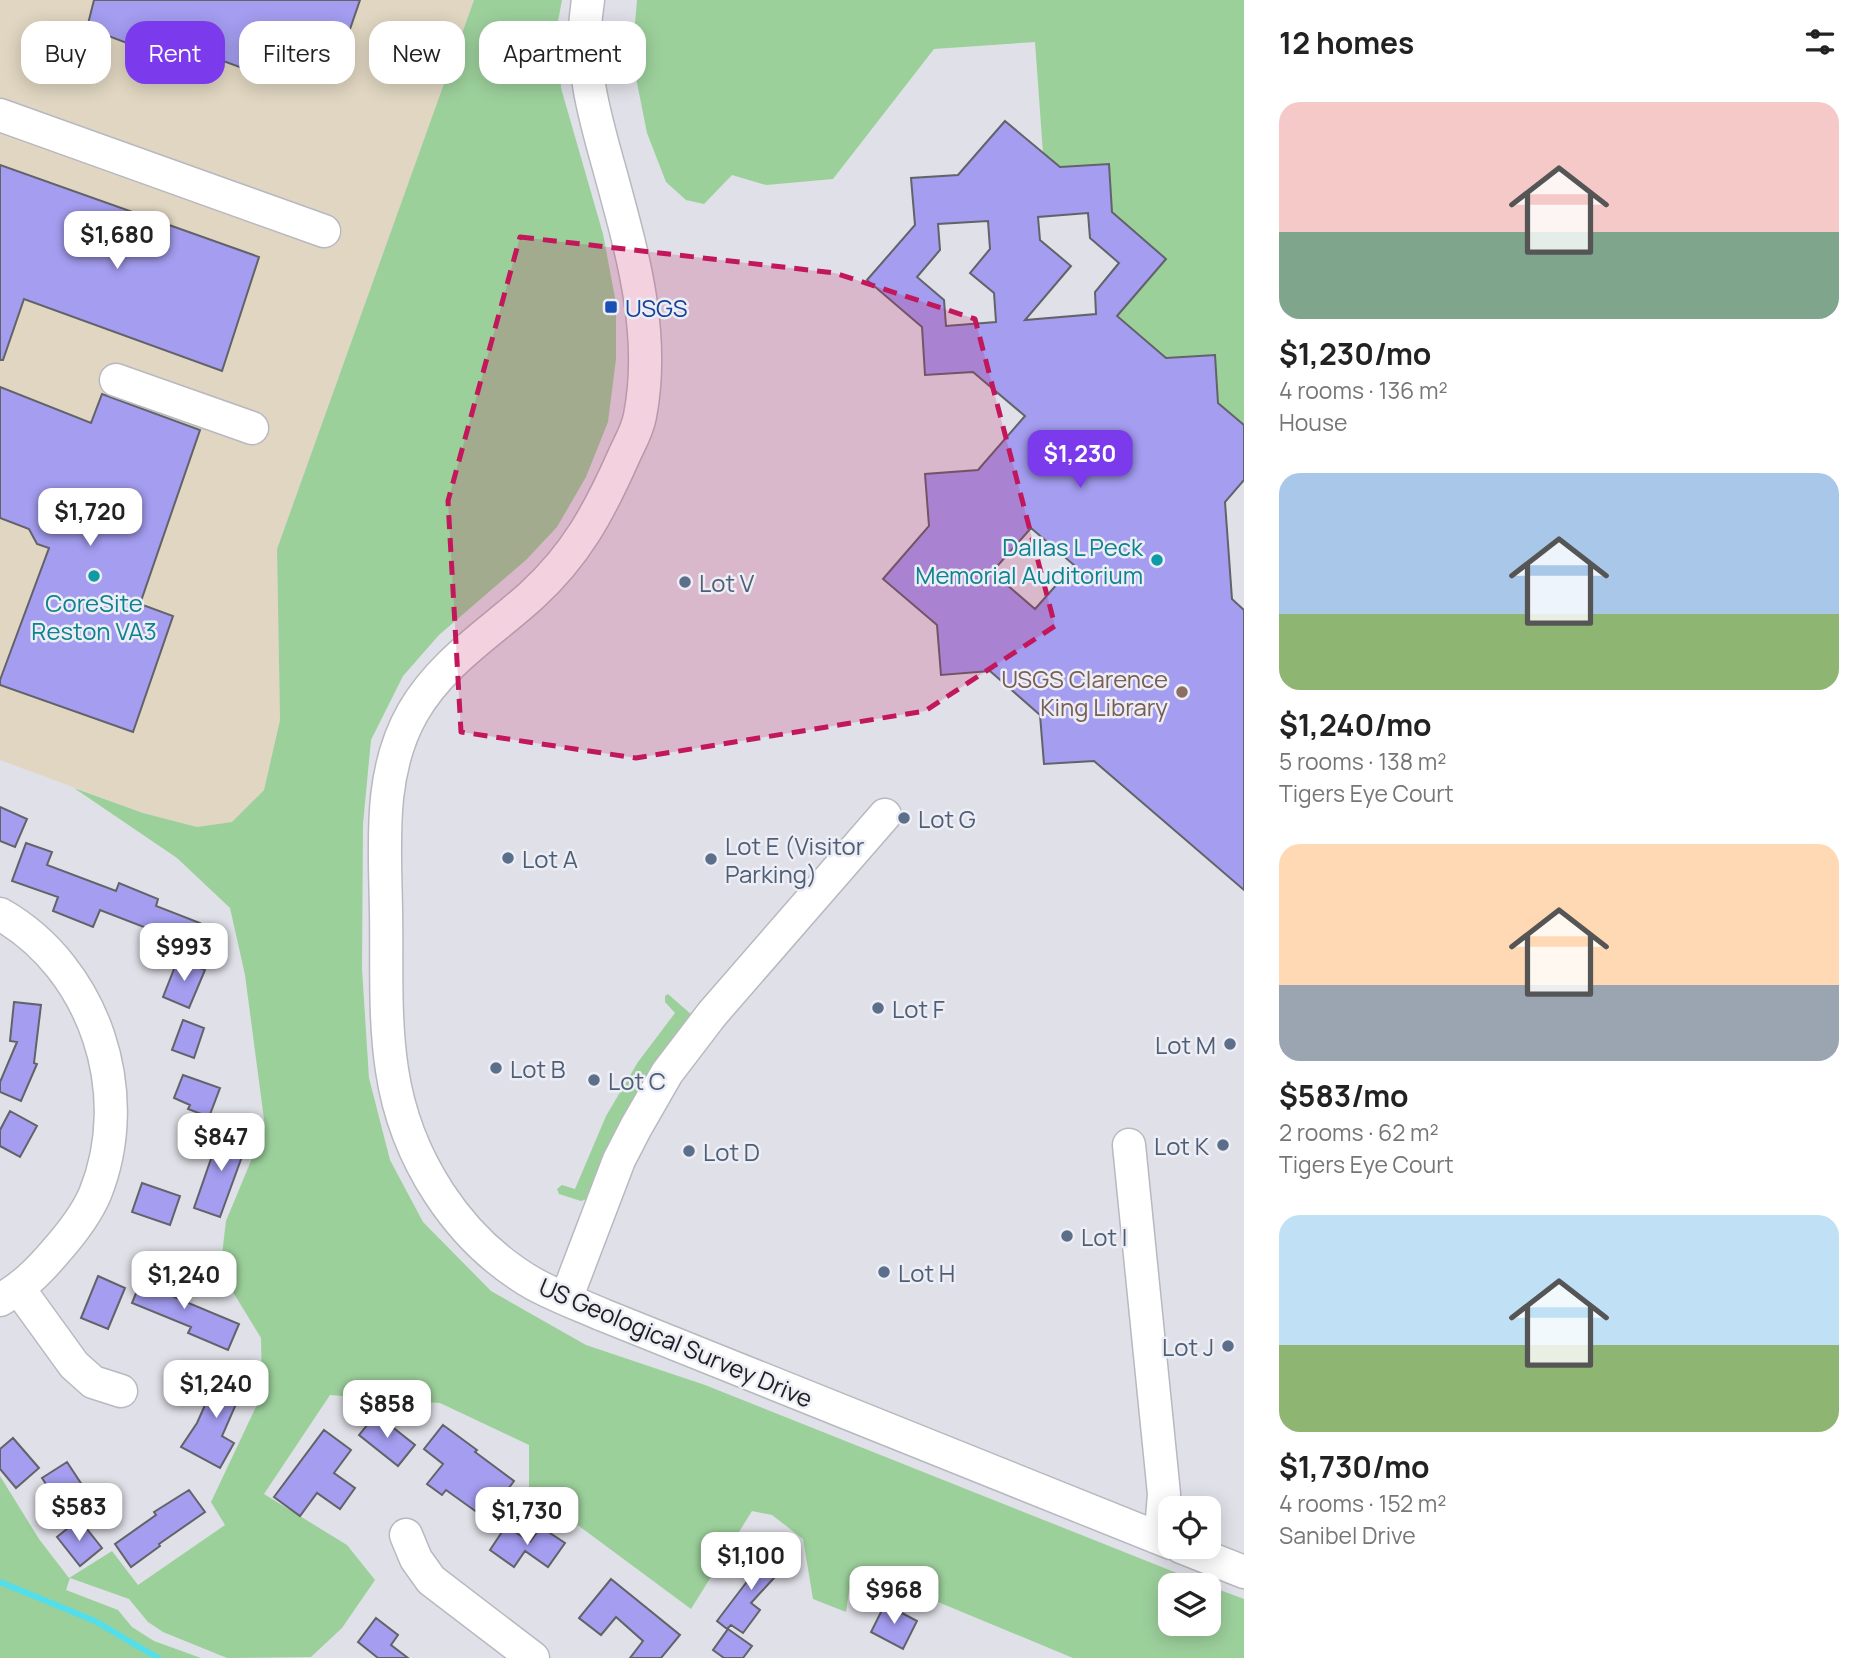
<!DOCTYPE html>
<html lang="en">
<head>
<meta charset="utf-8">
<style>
	:root { --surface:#fff; --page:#f6f6f6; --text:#222; --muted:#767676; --accent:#7c3aed }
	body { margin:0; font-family:Manrope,sans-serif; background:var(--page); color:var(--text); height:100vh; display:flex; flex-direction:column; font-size:26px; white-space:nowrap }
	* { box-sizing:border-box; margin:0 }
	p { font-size:23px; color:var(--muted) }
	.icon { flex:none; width:38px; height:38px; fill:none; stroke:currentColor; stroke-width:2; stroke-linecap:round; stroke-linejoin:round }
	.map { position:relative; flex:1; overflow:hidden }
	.drawer { display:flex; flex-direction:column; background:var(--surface); width:630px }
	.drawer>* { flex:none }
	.guide { position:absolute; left:21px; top:21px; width:665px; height:63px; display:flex; gap:14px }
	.buttons { position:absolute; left:1158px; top:1496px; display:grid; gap:14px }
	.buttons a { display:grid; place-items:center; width:63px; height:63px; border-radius:14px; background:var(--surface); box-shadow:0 4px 18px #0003; font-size:35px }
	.price { position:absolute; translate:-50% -60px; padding:0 16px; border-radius:14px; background:#fff; color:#222; font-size:23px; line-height:46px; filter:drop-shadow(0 2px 4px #0008) }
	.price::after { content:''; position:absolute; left:50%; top:42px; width:21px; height:16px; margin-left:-10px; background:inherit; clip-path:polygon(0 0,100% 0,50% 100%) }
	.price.selected { background:var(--accent); color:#fff }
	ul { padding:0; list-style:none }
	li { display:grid; align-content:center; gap:14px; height:371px; padding:0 35px }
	li span { display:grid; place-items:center; height:217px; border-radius:21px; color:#555 }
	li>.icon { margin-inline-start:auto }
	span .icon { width:126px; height:126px; fill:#fffc; stroke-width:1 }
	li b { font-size:30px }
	h2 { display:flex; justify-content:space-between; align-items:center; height:84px; padding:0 35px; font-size:30px }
	.tag { padding:0 24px; border-radius:21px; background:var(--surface); box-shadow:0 4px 18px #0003; font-size:24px; line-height:63px }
	.tag.selected { background:var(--accent); color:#fff }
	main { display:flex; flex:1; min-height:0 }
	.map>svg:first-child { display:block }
	.commercial { fill:#e0d6c1 }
	.green { fill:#9cd09b }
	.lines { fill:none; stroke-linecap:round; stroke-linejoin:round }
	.stream { stroke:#53deec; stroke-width:6 }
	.building { fill:#a49df0; stroke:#626269; stroke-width:2; fill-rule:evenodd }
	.minor-casing { stroke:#b8b8c0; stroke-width:35 }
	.minor { stroke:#fff; stroke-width:32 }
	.marked { fill:#c2185b; fill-opacity:0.2; stroke:#c2185b; stroke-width:5; stroke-dasharray:14 9; stroke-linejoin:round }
	.transit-dot { fill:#1a4fb4; stroke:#ededf6; stroke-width:2.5 }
	.culture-dot { fill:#0f9aa8; stroke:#ededf6; stroke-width:2.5 }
	.service-dot { fill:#5c6f8a; stroke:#ededf6; stroke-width:2.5 }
	.education-dot { fill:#8d6e63; stroke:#ededf6; stroke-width:2.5 }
	.labels { text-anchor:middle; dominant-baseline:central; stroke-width:5; stroke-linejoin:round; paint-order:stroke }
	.transit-label { font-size:24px; fill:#164399; stroke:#ededf6; text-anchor:start }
	.culture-label { font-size:24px; fill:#0d838f; stroke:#ededf6; text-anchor:end }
	.service-label { font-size:24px; fill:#4e5e75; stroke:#ededf6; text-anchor:start }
	.education-label { font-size:24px; fill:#785e54; stroke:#ededf6; text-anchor:end }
	.street-label { font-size:24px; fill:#202023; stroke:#ededf6 }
</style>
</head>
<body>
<main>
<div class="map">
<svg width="1244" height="1658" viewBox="0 0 1244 1658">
	<rect width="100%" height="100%" fill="#e0e0e8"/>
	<path class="commercial" d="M 0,0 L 474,0 L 277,549 L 280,720 L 264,790 L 232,822 L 197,827 L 143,813 L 0,760 Z"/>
	<path class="green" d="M 474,0 L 562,0 L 558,21 L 561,88 L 603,234 L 616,303 L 616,359 L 608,422 L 586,477 L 557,527 L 526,560 L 439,635 L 403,676 L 371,740 L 363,824 L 362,969 L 369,1078 L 390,1160 L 423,1222 L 491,1291 L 586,1345 L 705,1385 L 1207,1585 L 1171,1586 L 1171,1624 L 1209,1624 L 1209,1586 L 1244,1599 L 1244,1658 L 1073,1658 L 873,1575 L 849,1591 L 846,1612 L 813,1599 L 803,1539 L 772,1515 L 752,1511 L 691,1609 L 529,1489 L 529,1445 L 440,1403 L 330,1395 L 264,1494 L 347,1545 L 375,1580 L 342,1628 L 311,1657 L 227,1658 L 163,1632 L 148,1622 L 129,1599 L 70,1578 L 66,1590 L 118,1610 L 132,1627 L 154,1641 L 201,1658 L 0,1658 L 0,1476 L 39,1539 L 69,1578 L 112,1551 L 138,1585 L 225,1525 L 211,1502 L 262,1394 L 261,1338 L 220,1271 L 226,1221 L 265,1127 L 245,975 L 230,908 L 177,858 L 74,788 L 143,813 L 197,827 L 232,822 L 264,790 L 280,720 L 277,549 Z
		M 637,0 L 1244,0 L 1244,425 L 1218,403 L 1215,355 L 1166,358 L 1117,316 L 1166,259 L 1112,212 L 1108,164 L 1060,167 L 1043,153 L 1035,42 L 934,49 L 833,179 L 766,185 L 732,175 L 704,204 L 686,200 L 666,182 L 647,133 L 632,58 Z
		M 668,994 L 693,1016 L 590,1198 L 581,1201 L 559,1194 L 557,1189 L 562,1185 L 575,1189 L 606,1116 L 638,1062 L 675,1013 L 665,1002 L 665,996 Z"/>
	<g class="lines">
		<path class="stream" d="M 0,1582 L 95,1621 L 158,1658"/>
	</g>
	<path class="building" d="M 94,0 L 360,0 L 349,32 L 334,27 L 315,79 L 271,63 L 264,76 L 207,55 L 201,71 L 87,28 Z
		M 1005,121 L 1060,167 L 1109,164 L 1112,212 L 1166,259 L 1117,316 L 1166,358 L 1215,355 L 1218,403 L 1244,425 L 1244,480 L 1225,502 L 1232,599 L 1244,610 L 1244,890 L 1094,761 L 1044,764 L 1040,715 L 990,671 L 941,675 L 937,625 L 883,579 L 929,526 L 925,474 L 978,470 L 1025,416 L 973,372 L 925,375 L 922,327 L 867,280 L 915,225 L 911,178 L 958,175 ZM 1088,213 L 1090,238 L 1119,263 L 1095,292 L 1096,314 L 1025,320 L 1071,266 L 1040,240 L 1038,217 ZM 988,221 L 990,249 L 970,273 L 994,293 L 996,322 L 946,326 L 944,300 L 917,277 L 940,250 L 938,224 ZM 1031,528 L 1074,565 L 1035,609 L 992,572 Z
		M 0,165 L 259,257 L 222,371 L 24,299 L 3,360 L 0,360 Z
		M 0,387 L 91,423 L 102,394 L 200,430 L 140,604 L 173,616 L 133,732 L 0,685 L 0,680 L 49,548 L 37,544 L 29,529 L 0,518 Z
		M 0,807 L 27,819 L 15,847 L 0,841 Z
		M 26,843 L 52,852 L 47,865 L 116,891 L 119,883 L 158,899 L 156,906 L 200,923 L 189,950 L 155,937 L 157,932 L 100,910 L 93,927 L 53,911 L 58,897 L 12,881 Z
		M 178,959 L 205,970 L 189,1008 L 163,997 Z
		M 14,1002 L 41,1005 L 34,1063 L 37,1064 L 21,1101 L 0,1092 L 0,1082 L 17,1042 L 10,1041 Z
		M 183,1020 L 204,1028 L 194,1058 L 172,1050 Z
		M 183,1075 L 220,1088 L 209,1117 L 188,1109 L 190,1105 L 174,1098 Z
		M 10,1111 L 37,1126 L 20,1157 L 0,1146 L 0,1130 Z
		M 221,1130 L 248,1140 L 220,1217 L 194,1208 Z
		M 142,1183 L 180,1196 L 170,1225 L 132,1212 Z
		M 145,1271 L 179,1284 L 174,1297 L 239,1324 L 228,1350 L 188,1333 L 191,1327 L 132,1303 Z
		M 98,1276 L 125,1288 L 108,1329 L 81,1318 Z
		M 222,1367 L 247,1379 L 222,1436 L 234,1443 L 220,1468 L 181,1447 L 197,1423 Z
		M 376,1414 L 415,1445 L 398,1466 L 359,1435 Z
		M 443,1425 L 477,1450 L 475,1452 L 514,1481 L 500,1500 L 506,1505 L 492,1523 L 446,1490 L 442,1495 L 427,1484 L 443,1464 L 424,1449 Z
		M 324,1430 L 351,1450 L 334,1473 L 355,1488 L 340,1509 L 317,1493 L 300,1516 L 274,1497 Z
		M 13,1438 L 39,1468 L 16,1488 L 0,1469 L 0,1449 Z
		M 67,1462 L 90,1497 L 65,1513 L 42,1478 Z
		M 189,1490 L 205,1512 L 159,1544 L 160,1546 L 131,1567 L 115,1544 L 156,1515 L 154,1512 Z
		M 79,1519 L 102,1548 L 80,1566 L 57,1537 Z
		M 506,1526 L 530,1542 L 541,1527 L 565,1543 L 548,1567 L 525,1551 L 514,1567 L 490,1550 Z
		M 763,1549 L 784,1567 L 751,1603 L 760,1610 L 743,1633 L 731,1625 L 727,1629 L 717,1621 L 752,1575 L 745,1569 Z
		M 611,1579 L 680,1635 L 661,1658 L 630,1658 L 643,1641 L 616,1617 L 601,1635 L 579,1618 Z
		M 885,1604 L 917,1621 L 903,1649 L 871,1632 Z
		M 376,1618 L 398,1635 L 391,1645 L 408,1658 L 378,1658 L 358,1642 Z
		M 728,1629 L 752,1646 L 743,1658 L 724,1658 L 713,1650 Z"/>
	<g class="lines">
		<defs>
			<path id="minor" d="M 588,0 C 578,59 594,115 610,171 C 632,252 656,333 640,416 C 637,432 629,444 623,458 C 599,512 576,555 531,596 C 490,633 442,662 413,712 C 378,773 385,844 386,911 C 387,964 384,1018 392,1070 C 405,1157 457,1240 534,1284 C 556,1296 580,1305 603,1315 L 1171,1543
				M 0,115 L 324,231
				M 116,380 L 252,428
				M 0,914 C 95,968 136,1093 95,1194 C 86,1215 71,1234 56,1251 C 39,1271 23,1287 0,1300
				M 1129,1145 L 1164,1494 L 1162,1519 L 1156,1537
				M 19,1289 L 74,1365 L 93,1382 L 121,1391
				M 566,1299 L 619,1160 L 636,1127 L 667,1073 L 712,1014 L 885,815
				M 406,1535 L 416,1559 L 431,1580 L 533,1658
				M 1181,1547 L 1244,1572"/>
		</defs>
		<use href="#minor" class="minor-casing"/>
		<use href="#minor" class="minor"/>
	</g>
	<path class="marked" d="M 520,237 L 835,273 L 975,319 L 1055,626 L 925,711 L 636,758 L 461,732 L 448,501 Z"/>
	<rect class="transit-dot" x="604" y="300" width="14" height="14" rx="3.5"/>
	<g class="culture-dot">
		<circle cx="1157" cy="560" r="7"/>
		<circle cx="94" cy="576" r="7"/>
	</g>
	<g class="service-dot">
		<circle cx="685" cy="582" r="7"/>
		<circle cx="904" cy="818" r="7"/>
		<circle cx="508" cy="858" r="7"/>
		<circle cx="711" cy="859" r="7"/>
		<circle cx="878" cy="1008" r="7"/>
		<circle cx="1230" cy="1044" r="7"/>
		<circle cx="496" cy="1068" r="7"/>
		<circle cx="594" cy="1080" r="7"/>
		<circle cx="1223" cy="1145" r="7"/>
		<circle cx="689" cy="1151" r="7"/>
		<circle cx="1067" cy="1236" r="7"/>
		<circle cx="884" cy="1272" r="7"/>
		<circle cx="1228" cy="1346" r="7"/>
	</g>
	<circle class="education-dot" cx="1182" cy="692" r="7"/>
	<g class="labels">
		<g class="transit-label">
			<text x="625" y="307">USGS</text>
		</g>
		<g class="culture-label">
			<text x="1143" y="546">Dallas L Peck<tspan x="1143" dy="28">Memorial Auditorium</tspan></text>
			<text x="94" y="602" text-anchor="middle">CoreSite<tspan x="94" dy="28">Reston VA3</tspan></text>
		</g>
		<g class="service-label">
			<text x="699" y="582">Lot V</text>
			<text x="918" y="818">Lot G</text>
			<text x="725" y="845">Lot E (Visitor<tspan x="725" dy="28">Parking)</tspan></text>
			<text x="522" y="858">Lot A</text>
			<text x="892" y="1008">Lot F</text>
			<text x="1216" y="1044" text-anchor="end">Lot M</text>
			<text x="510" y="1068">Lot B</text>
			<text x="608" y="1080">Lot C</text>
			<text x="1209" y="1145" text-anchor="end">Lot K</text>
			<text x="703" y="1151">Lot D</text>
			<text x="1081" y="1236">Lot I</text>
			<text x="898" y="1272">Lot H</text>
			<text x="1214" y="1346" text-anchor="end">Lot J</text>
		</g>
		<g class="education-label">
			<text x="1168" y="678">USGS Clarence<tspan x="1168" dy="28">King Library</tspan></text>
		</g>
		<g class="street-label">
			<text transform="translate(676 1342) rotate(23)">US Geological Survey Drive</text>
		</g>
	</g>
</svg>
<div class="buttons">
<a><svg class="icon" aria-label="locate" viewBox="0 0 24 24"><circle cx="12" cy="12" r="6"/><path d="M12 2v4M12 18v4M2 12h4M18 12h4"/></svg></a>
<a><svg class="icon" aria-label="layers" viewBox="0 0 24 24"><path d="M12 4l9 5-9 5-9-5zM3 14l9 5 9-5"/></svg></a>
</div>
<b class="price" style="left:117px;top:271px">$1,680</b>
<b class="price selected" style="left:1080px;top:490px">$1,230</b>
<b class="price" style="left:90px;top:548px">$1,720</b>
<b class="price" style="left:184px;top:983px">$993</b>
<b class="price" style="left:221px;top:1173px">$847</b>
<b class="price" style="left:184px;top:1311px">$1,240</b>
<b class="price" style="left:216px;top:1420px">$1,240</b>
<b class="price" style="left:387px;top:1440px">$858</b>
<b class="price" style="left:79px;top:1543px">$583</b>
<b class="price" style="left:527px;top:1547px">$1,730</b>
<b class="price" style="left:751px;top:1592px">$1,100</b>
<b class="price" style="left:894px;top:1626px">$968</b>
<div class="guide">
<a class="tag">Buy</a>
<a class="tag selected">Rent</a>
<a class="tag">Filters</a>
<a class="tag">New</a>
<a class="tag">Apartment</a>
</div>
</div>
<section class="drawer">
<h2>12 homes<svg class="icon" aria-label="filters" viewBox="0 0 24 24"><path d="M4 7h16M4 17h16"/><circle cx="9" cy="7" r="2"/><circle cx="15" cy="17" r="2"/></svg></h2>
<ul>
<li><span style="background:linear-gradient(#f6c9c9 60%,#7fa58c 0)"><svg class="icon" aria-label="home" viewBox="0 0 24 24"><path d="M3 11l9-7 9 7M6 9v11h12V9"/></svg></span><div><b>$1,230/mo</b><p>4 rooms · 136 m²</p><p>House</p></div></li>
<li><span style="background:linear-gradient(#a9c7e8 65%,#8fb573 0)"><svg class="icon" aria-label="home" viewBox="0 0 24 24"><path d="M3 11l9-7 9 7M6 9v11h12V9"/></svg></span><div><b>$1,240/mo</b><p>5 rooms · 138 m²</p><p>Tigers Eye Court</p></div></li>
<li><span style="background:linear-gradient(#ffd9b3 65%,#9aa5b1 0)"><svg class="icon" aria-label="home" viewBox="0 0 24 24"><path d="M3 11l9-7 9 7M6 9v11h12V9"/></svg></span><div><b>$583/mo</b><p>2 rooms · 62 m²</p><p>Tigers Eye Court</p></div></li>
<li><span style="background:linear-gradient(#bfe0f5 60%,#8fb573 0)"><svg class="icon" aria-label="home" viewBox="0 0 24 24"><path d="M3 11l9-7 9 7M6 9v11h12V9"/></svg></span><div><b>$1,730/mo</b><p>4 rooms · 152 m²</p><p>Sanibel Drive</p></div></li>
</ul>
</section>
</main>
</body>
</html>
